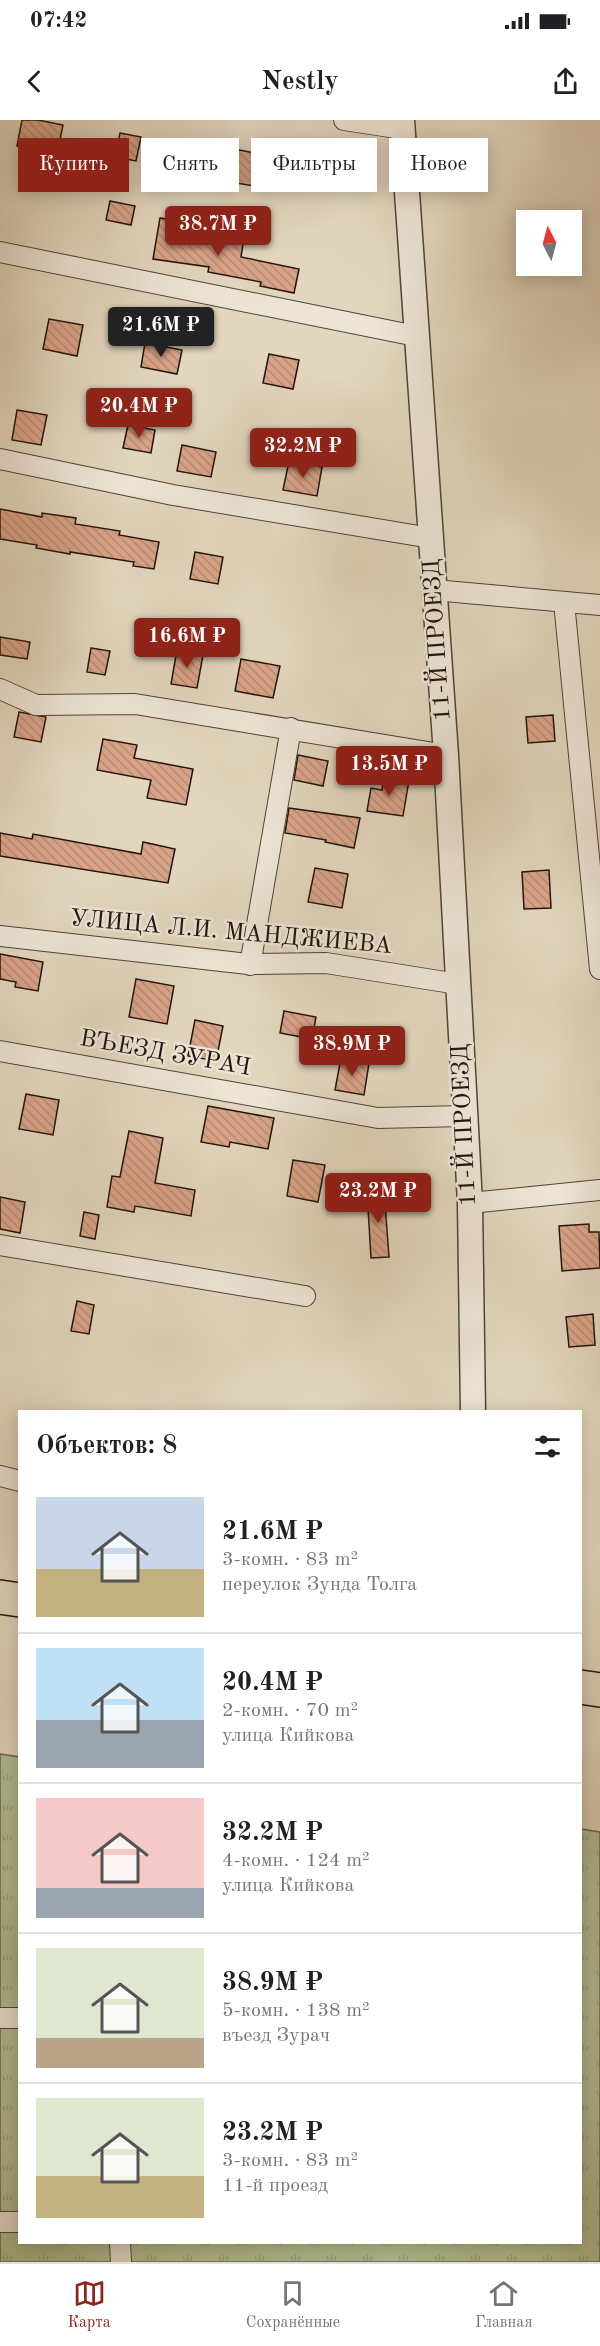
<!DOCTYPE html>
<html lang="ru">
<head>
<meta charset="utf-8">
<style>
	:root { --surface:#fff; --page:#f6f6f6; --text:#202124; --muted:#757577; --line:#e0e0e0; --accent:#8f2418 }
	body { margin:0; font-family:"Old Standard TT",serif; background:var(--page); color:var(--text); height:100vh; display:flex; flex-direction:column; font-size:22px; white-space:nowrap }
	* { box-sizing:border-box; margin:0 }
	p { font-size:20px; color:var(--muted) }
	.icon { flex:none; width:33px; height:33px; fill:none; stroke:currentColor; stroke-width:2; stroke-linecap:round; stroke-linejoin:round }
	.map { position:relative; flex:1; overflow:hidden }
	.side { position:absolute; left:18px; top:1290px; width:564px; height:834px; display:flex; flex-direction:column; background:var(--surface); border-radius:0px; box-shadow:0 3px 15px #0003 }
	.side>* { flex:none }
	.banner { position:absolute; left:18px; top:18px; width:564px; height:54px; display:flex; gap:12px }
	.needle { width:39px; rotate:354deg }
	.buttons { position:absolute; left:516px; top:90px; display:grid; gap:12px }
	.buttons a { display:grid; place-items:center; width:66px; height:66px; border-radius:0px; background:var(--surface); box-shadow:0 3px 15px #0003; font-size:30px }
	.price { position:absolute; translate:-50% -51px; padding:0 14px; border-radius:6px; background:var(--accent); color:#fff; font-size:20px; line-height:39px; filter:drop-shadow(0 2px 3px #0008) }
	.price::after { content:''; position:absolute; left:50%; top:36px; width:18px; height:14px; margin-left:-9px; background:inherit; clip-path:polygon(0 0,100% 0,50% 100%) }
	.price.selected { background:#222; color:#fff }
	ul { padding:0; list-style:none }
	li { display:flex; align-items:center; gap:18px; height:150px; padding:0 18px }
	li+li { border-top:2px solid var(--line) }
	li span { display:grid; place-items:center; flex:none; width:168px; height:120px; border-radius:0px; color:#555 }
	li>.icon { margin-inline-start:auto }
	span .icon { width:72px; height:72px; fill:#fffc; stroke-width:1 }
	li b { font-size:26px }
	h2 { display:flex; justify-content:space-between; align-items:center; height:72px; padding:0 18px; font-size:26px }
	.chip { padding:0 21px; border-radius:0px; background:var(--surface); box-shadow:0 3px 15px #0003; font-size:21px; line-height:54px }
	.chip.selected { background:var(--accent); color:#fff }
	.status { display:flex; justify-content:space-between; align-items:center; height:42px; padding:0 30px; background:var(--surface); direction:ltr }
	.status svg { height:16px; fill:currentColor }
	header { display:flex; justify-content:space-between; align-items:center; height:78px; padding:0 18px; background:var(--surface); font-size:27px; font-weight:700 }
	.tab-bar { display:flex; justify-content:space-around; align-items:center; height:84px; border-top:2px solid var(--line); background:var(--surface); font-size:16px; color:var(--muted) }
	.tab-bar a { display:grid; justify-items:center; gap:3px }
	.tab-bar .selected { color:var(--accent) }
	.map>svg:first-child { display:block }
	.grass { fill:url(#grass-tufts); stroke:#696950; stroke-width:1.5 }
	.building { fill:url(#building-back-hatch); stroke:#20140c; stroke-width:1.5 }
	.lines { fill:none; stroke-linecap:round; stroke-linejoin:round }
	.minor-casing { stroke:#504438; stroke-width:22 }
	.tertiary-casing { stroke:#504438; stroke-width:27 }
	.trunk-casing { stroke:#20140c; stroke-width:36 }
	.minor { stroke:#ece4d5; stroke-width:20 }
	.tertiary { stroke:#ece4d5; stroke-width:24 }
	.trunk { stroke:#e2d6be; stroke-width:33 }
	.labels { text-anchor:middle; dominant-baseline:central; stroke-width:5; stroke-linejoin:round; paint-order:stroke }
	.street-label { font-size:24px; fill:#20140c; stroke:#ece4d5 }
</style>
</head>
<body>
<div class="status"><b>07:42</b><svg viewBox="0 0 49 12"><path d="M0 12V9h3v3zM5 12V6h3v6zM10 12V3h3v9zM15 12V0h3v12zM26 1h20v11H26zM47 4h2v5h-2z"/></svg></div>
<header><svg class="icon" aria-label="back" viewBox="0 0 24 24"><path d="M15 5l-7 7 7 7"/></svg>Nestly<svg class="icon" aria-label="share" viewBox="0 0 24 24"><path d="M12 15V3M7 8l5-5 5 5M5 13v7h14v-7"/></svg></header>
<div class="map">
<svg width="600" height="2142" viewBox="0 0 600 2142">
	<defs>
		<pattern id="grass-tufts" width="24" height="20" patternUnits="userSpaceOnUse" patternTransform="scale(1.5)"><rect width="24" height="20" fill="#b2be93"/><path d="M3 7l-1-3M5 7V3M7 7l1-3M15 17l-1-3M17 17v-4M19 17l1-3" fill="none" stroke="#99a27e"/></pattern>
		<pattern id="building-back-hatch" width="6" height="6" patternUnits="userSpaceOnUse" patternTransform="scale(1.5)"><rect width="6" height="6" fill="#d9a388"/><path d="M-1 5l2 2M0 0l6 6M5-1l2 2" fill="none" stroke="#ba8b74"/></pattern>
	</defs>
	<rect width="100%" height="100%" fill="#e2d6be"/>
	<filter id="stains"><feTurbulence type="fractalNoise" baseFrequency=".00333" numOctaves="4"/><feColorMatrix values="0 0 0 0 .2 0 0 0 0 .09 0 0 0 0 .02 0 0 0 .5 -.17"/></filter>
	<radialGradient id="worn" r=".72"><stop offset=".6" stop-color="#630" stop-opacity="0"/><stop offset="1" stop-color="#630" stop-opacity=".3"/></radialGradient>
	<path class="grass" d="M 0,1634 L 20,1637 L 20,2122 L 580,2122 L 581,1709 L 600,1712 L 600,2142 L 0,2142 Z"/>
	<path class="building" d="M 22,0 L 38,0 L 63,5 L 57,34 L 17,26 Z
		M 120,13 L 141,17 L 136,41 L 115,37 Z
		M 229,28 L 260,34 L 254,66 L 223,61 Z
		M 110,81 L 135,86 L 131,105 L 106,100 Z
		M 160,98 L 194,103 L 192,115 L 243,124 L 241,137 L 299,149 L 294,173 L 260,166 L 261,162 L 208,152 L 209,147 L 153,139 Z
		M 49,199 L 83,205 L 77,236 L 43,229 Z
		M 145,223 L 182,230 L 177,254 L 141,247 Z
		M 269,234 L 299,240 L 293,269 L 263,263 Z
		M 17,290 L 47,295 L 41,325 L 12,320 Z
		M 128,305 L 155,310 L 151,333 L 123,328 Z
		M 182,325 L 216,332 L 211,357 L 177,351 Z
		M 289,341 L 322,347 L 317,376 L 283,370 Z
		M 0,389 L 42,397 L 42,393 L 76,398 L 75,404 L 120,411 L 119,415 L 159,422 L 154,449 L 133,446 L 134,442 L 70,432 L 70,434 L 36,428 L 37,425 L 0,419 Z
		M 195,432 L 223,437 L 218,464 L 190,459 Z
		M 0,517 L 30,522 L 27,539 L 0,535 Z
		M 91,528 L 110,531 L 105,555 L 87,552 Z
		M 177,530 L 203,535 L 197,568 L 171,564 Z
		M 241,539 L 280,546 L 273,578 L 235,571 Z
		M 19,592 L 46,597 L 41,622 L 14,617 Z
		M 553,595 L 555,621 L 528,623 L 526,597 Z
		M 103,619 L 137,625 L 134,638 L 193,649 L 186,685 L 147,678 L 151,660 L 97,650 Z
		M 298,635 L 328,641 L 323,666 L 294,660 Z
		M 384,656 L 409,660 L 403,696 L 367,691 L 371,668 L 382,670 Z
		M 289,688 L 360,698 L 354,728 L 325,722 L 326,720 L 285,713 Z
		M 0,713 L 32,719 L 33,714 L 141,734 L 143,722 L 175,729 L 168,763 L 0,736 Z
		M 315,748 L 348,754 L 342,788 L 308,782 Z
		M 549,750 L 551,788 L 524,789 L 522,752 Z
		M 0,834 L 43,842 L 38,871 L 15,867 L 16,862 L 0,859 Z
		M 136,859 L 174,866 L 167,904 L 129,897 Z
		M 284,891 L 316,897 L 312,919 L 280,913 Z
		M 195,900 L 223,906 L 216,941 L 188,936 Z
		M 341,938 L 369,943 L 364,975 L 335,970 Z
		M 26,974 L 59,980 L 53,1015 L 19,1009 Z
		M 208,986 L 274,998 L 268,1029 L 230,1022 L 229,1027 L 201,1022 Z
		M 129,1011 L 163,1018 L 155,1063 L 195,1070 L 191,1096 L 135,1086 L 134,1092 L 107,1087 L 112,1056 L 120,1057 Z
		M 293,1040 L 325,1045 L 318,1082 L 287,1076 Z
		M 384,1070 L 389,1137 L 371,1138 L 367,1071 Z
		M 0,1077 L 25,1082 L 20,1113 L 0,1109 Z
		M 84,1092 L 99,1095 L 95,1119 L 80,1116 Z
		M 589,1104 L 589,1112 L 599,1112 L 600,1148 L 562,1151 L 559,1106 Z
		M 77,1181 L 94,1185 L 89,1214 L 71,1211 Z
		M 593,1194 L 595,1225 L 569,1227 L 566,1197 Z"/>
	<g class="lines">
		<defs>
			<path id="minor" d="M 344,0 L 403,9
				M 0,132 L 416,216
				M 0,339 L 173,375 L 431,418
				M 434,470 L 600,485
				M 564,482 L 600,849
				M 0,569 L 36,585 L 135,584 L 446,635
				M 0,816 L 248,844 L 326,843 L 458,864
				M 250,845 L 291,608
				M 0,931 L 378,998 L 465,996
				M 470,1083 L 600,1070
				M 0,1125 L 305,1176
				M 0,1356 L 20,1361
				M 0,1898 L 20,1898
				M 0,2102 L 20,2102
				M 120,2122 L 121,2142"/>
			<path id="tertiary" d="M 402,0 L 446,635 L 470,1083 L 473,1292"/>
			<path id="trunk" d="M 0,1477 L 20,1480
				M 580,1567 L 600,1570"/>
		</defs>
		<use href="#minor" class="minor-casing"/>
		<use href="#tertiary" class="tertiary-casing"/>
		<use href="#trunk" class="trunk-casing"/>
		<use href="#minor" class="minor"/>
		<use href="#tertiary" class="tertiary"/>
		<use href="#trunk" class="trunk"/>
	</g>
	<g class="labels">
		<g class="street-label">
			<text transform="translate(438 520) rotate(-94)">11-Й ПРОЕЗД</text>
			<text transform="translate(231 813) rotate(5)">УЛИЦА Л.И. МАНДЖИЕВА</text>
			<text transform="translate(165 934) rotate(10)">ВЪЕЗД ЗУРАЧ</text>
			<text transform="translate(465 1005) rotate(-93)">11-Й ПРОЕЗД</text>
		</g>
	</g>
	<rect width="100%" height="100%" filter="url(#stains)"/>
	<rect width="100%" height="100%" fill="url(#worn)"/>
</svg>
<div class="buttons">
<a><svg class="needle" viewBox="-14 -14 28 28"><path d="M0-13l5 13h-10z" fill="#e53935"/><path d="M0 13l5-13h-10z" fill="#757577"/></svg></a>
</div>
<b class="price" style="left:218px;top:137px">38.7M ₽</b>
<b class="price selected" style="left:161px;top:238px">21.6M ₽</b>
<b class="price" style="left:139px;top:319px">20.4M ₽</b>
<b class="price" style="left:303px;top:359px">32.2M ₽</b>
<b class="price" style="left:187px;top:549px">16.6M ₽</b>
<b class="price" style="left:389px;top:677px">13.5M ₽</b>
<b class="price" style="left:352px;top:957px">38.9M ₽</b>
<b class="price" style="left:378px;top:1104px">23.2M ₽</b>
<div class="banner">
<a class="chip selected">Купить</a>
<a class="chip">Снять</a>
<a class="chip">Фильтры</a>
<a class="chip">Новое</a>
</div>
<section class="side">
<h2>Объектов: 8<svg class="icon" aria-label="filters" viewBox="0 0 24 24"><path d="M4 7h16M4 17h16"/><circle cx="9" cy="7" r="2"/><circle cx="15" cy="17" r="2"/></svg></h2>
<ul>
<li><span style="background:linear-gradient(#c9d6e8 60%,#c2b280 0)"><svg class="icon" aria-label="home" viewBox="0 0 24 24"><path d="M3 11l9-7 9 7M6 9v11h12V9"/></svg></span><div><b>21.6M ₽</b><p>3-комн. · 83 m²</p><p>переулок Зунда Толга</p></div></li>
<li><span style="background:linear-gradient(#bfe0f5 60%,#9aa5b1 0)"><svg class="icon" aria-label="home" viewBox="0 0 24 24"><path d="M3 11l9-7 9 7M6 9v11h12V9"/></svg></span><div><b>20.4M ₽</b><p>2-комн. · 70 m²</p><p>улица Кийкова</p></div></li>
<li><span style="background:linear-gradient(#f6c9c9 75%,#9aa5b1 0)"><svg class="icon" aria-label="home" viewBox="0 0 24 24"><path d="M3 11l9-7 9 7M6 9v11h12V9"/></svg></span><div><b>32.2M ₽</b><p>4-комн. · 124 m²</p><p>улица Кийкова</p></div></li>
<li><span style="background:linear-gradient(#dfe7d0 75%,#b9a48a 0)"><svg class="icon" aria-label="home" viewBox="0 0 24 24"><path d="M3 11l9-7 9 7M6 9v11h12V9"/></svg></span><div><b>38.9M ₽</b><p>5-комн. · 138 m²</p><p>въезд Зурач</p></div></li>
<li><span style="background:linear-gradient(#dfe7d0 65%,#c2b280 0)"><svg class="icon" aria-label="home" viewBox="0 0 24 24"><path d="M3 11l9-7 9 7M6 9v11h12V9"/></svg></span><div><b>23.2M ₽</b><p>3-комн. · 83 m²</p><p>11-й проезд</p></div></li>
</ul>
</section>
</div>
<nav class="tab-bar">
<a class="selected"><svg class="icon" aria-label="map" viewBox="0 0 24 24"><path d="M3 6l6-2 6 2 6-2v14l-6 2-6-2-6 2zM9 4v14M15 6v14"/></svg>Карта</a>
<a><svg class="icon" aria-label="saved" viewBox="0 0 24 24"><path d="M7 4h10v16l-5-4-5 4z"/></svg>Сохранённые</a>
<a><svg class="icon" aria-label="home" viewBox="0 0 24 24"><path d="M3 11l9-7 9 7M6 9v11h12V9"/></svg>Главная</a>
</nav>
</body>
</html>
